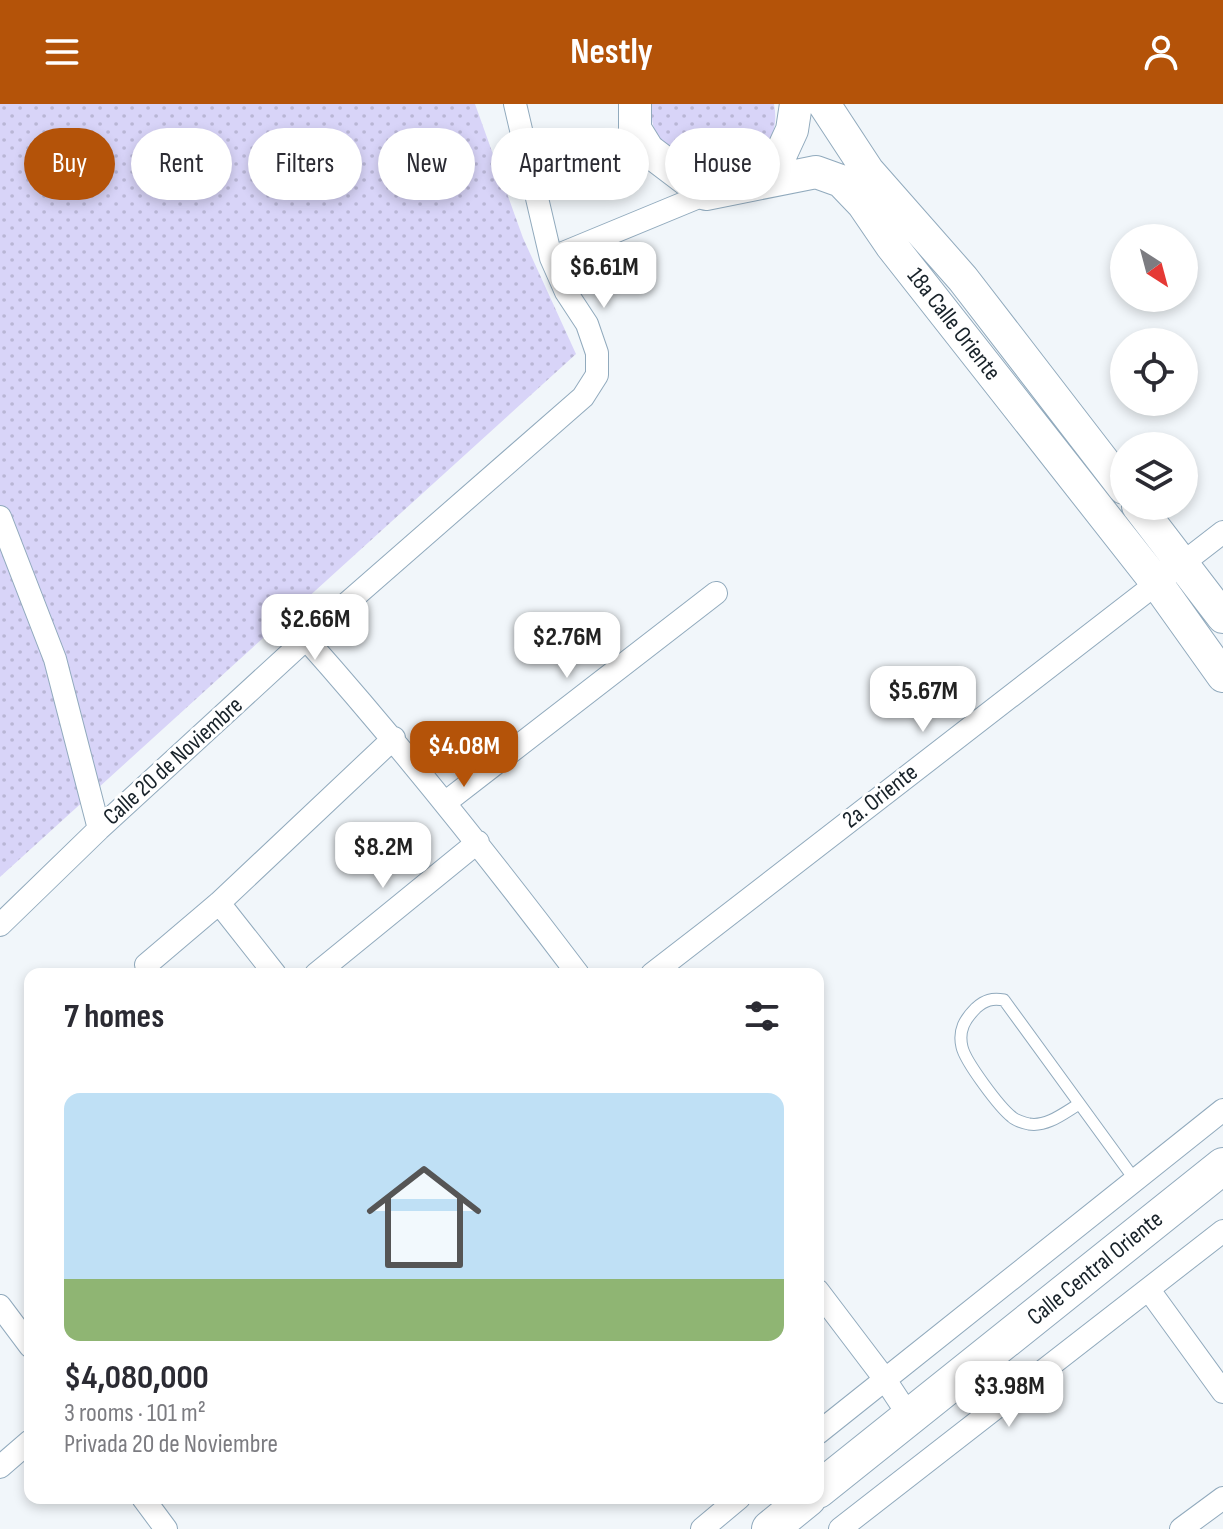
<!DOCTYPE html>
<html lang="en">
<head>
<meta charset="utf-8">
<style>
	:root { --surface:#fff; --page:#f7f7f7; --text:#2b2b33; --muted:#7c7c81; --line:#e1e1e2; --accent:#b45309 }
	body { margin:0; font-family:"Sofia Sans Condensed",sans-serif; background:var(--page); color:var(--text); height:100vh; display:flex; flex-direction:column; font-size:30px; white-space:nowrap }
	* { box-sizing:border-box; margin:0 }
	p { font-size:26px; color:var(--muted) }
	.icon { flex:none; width:44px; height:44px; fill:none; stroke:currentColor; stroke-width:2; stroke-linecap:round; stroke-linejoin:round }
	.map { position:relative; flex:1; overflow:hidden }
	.drawer { position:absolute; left:24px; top:864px; width:800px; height:536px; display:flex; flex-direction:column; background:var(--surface); border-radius:16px; box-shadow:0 4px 12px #0003 }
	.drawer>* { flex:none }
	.hud { position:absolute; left:24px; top:24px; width:800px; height:72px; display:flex; gap:16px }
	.needle { width:52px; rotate:144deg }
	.tools { position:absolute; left:1110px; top:120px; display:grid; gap:16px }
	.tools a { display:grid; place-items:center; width:88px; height:88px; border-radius:50%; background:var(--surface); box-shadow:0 4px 12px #0003; font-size:40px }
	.price { position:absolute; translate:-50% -68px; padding:0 18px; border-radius:16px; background:#fff; color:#222; font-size:26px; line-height:52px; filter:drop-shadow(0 2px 4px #0008) }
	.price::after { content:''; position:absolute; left:50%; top:48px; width:24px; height:18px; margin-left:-12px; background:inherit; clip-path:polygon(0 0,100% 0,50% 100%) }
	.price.selected { background:var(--accent); color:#fff }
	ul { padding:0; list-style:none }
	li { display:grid; align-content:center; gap:16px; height:424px; padding:0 40px }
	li+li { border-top:2px solid var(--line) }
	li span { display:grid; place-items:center; height:248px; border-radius:16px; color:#555 }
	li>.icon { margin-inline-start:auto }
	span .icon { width:144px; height:144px; fill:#fffc; stroke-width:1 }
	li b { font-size:34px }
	h2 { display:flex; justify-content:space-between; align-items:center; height:96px; padding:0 40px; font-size:34px }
	.tag { padding:0 28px; border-radius:36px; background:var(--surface); box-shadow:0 4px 12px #0003; font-size:28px; line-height:72px }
	.tag.selected { background:var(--accent); color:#fff }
	header { display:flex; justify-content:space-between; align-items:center; height:104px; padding:0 40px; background:var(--accent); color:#fff; font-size:36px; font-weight:700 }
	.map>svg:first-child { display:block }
	.green { fill:url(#green-dots) }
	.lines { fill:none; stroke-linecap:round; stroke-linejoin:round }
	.service-casing { stroke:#91aabd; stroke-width:13 }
	.minor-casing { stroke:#91aabd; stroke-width:24 }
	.secondary-casing { stroke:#91aabd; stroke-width:34 }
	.primary-casing { stroke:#91aabd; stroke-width:38 }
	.service { stroke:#fff; stroke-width:11 }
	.minor { stroke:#fff; stroke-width:22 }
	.secondary { stroke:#fff; stroke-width:32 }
	.primary { stroke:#fff; stroke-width:36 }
	.labels { text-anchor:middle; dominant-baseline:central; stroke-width:6; stroke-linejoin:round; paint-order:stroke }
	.street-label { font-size:24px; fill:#182229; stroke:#fff }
</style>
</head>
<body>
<header><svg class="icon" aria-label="menu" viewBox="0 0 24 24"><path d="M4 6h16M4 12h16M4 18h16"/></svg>Nestly<svg class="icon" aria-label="person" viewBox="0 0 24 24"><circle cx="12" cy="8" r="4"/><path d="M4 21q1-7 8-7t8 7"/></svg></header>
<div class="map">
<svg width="1223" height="1425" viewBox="0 0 1223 1425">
	<defs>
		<pattern id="green-dots" width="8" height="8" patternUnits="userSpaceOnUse" patternTransform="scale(2)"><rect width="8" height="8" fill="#d8d4f8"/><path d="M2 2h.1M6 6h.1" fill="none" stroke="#b9b6d5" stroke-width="1.8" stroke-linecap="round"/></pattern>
	</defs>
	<rect width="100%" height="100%" fill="#f1f6fa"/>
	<path class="green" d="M 0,0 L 475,0 L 523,134 L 576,250 L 0,773 Z
		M 651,0 L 774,0 C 790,82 651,107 651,0 Z"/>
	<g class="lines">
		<defs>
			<path id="service" d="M 1079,1000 C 1064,1009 1047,1023 1029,1020 C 1024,1019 1015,1016 1012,1013 C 999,1003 965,957 962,943 C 958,926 965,915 976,904 C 985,896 992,894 1004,896 L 1135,1076"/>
			<path id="minor" d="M 551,154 L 706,90
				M 0,413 L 55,555 L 99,725
				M 306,535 C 402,643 491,755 578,870
				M 446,698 L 716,489
				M 219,799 L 275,870
				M 0,821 L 99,725 L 306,535 L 583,293 L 597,271 L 597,249 L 587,220 L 566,188 L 551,154 L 515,0
				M 146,861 L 219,799 L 394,634
				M 316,870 L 478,738
				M 652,870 L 1223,428
				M 1149,1186 L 1223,1288
				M 818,1187 L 884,1274 L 909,1312
				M 0,1202 L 30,1242
				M 818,1329 L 1223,1006
				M 0,1363 L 30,1337
				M 143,1394 L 166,1425
				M 702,1425 L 739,1394
				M 840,1425 L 1223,1127
				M 1181,1425 L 1223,1394"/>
			<path id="secondary" d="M 635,0 L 635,25 L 648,46 L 706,90 L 816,68 L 841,77 L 863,100 L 891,141 L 1156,478 L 1223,572
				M 824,0 L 868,67 L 963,175 L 1124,384
				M 769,76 L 792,26 L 796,0
				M 1138,402 L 1223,513"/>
			<path id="primary" d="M 818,1386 L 1223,1062
				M 770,1425 L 808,1394"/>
		</defs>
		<use href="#service" class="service-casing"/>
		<use href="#minor" class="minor-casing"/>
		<use href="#secondary" class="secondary-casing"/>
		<use href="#primary" class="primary-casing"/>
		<use href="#service" class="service"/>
		<use href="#minor" class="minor"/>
		<use href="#secondary" class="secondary"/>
		<use href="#primary" class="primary"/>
	</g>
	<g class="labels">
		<g class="street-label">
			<text transform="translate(954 220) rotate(52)">18a Calle Oriente</text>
			<text transform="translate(173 657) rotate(-42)">Calle 20 de Noviembre</text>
			<text transform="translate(880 692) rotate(-38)">2a. Oriente</text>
			<text transform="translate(1095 1164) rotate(-39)">Calle Central Oriente</text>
		</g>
	</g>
</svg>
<div class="tools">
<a><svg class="needle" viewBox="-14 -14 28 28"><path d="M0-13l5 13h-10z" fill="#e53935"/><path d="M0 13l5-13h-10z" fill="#7c7c81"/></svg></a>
<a><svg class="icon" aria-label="locate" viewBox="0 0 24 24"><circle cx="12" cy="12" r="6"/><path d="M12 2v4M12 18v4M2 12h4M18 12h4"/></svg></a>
<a><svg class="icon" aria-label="layers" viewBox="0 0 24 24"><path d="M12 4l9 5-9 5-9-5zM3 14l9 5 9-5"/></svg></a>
</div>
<b class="price" style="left:604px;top:206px">$6.61M</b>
<b class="price" style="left:315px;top:558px">$2.66M</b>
<b class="price" style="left:567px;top:576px">$2.76M</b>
<b class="price" style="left:923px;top:630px">$5.67M</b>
<b class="price selected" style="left:464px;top:685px">$4.08M</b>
<b class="price" style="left:383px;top:786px">$8.2M</b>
<b class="price" style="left:1009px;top:1325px">$3.98M</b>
<div class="hud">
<a class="tag selected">Buy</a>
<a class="tag">Rent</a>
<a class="tag">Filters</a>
<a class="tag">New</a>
<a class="tag">Apartment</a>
<a class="tag">House</a>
</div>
<section class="drawer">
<h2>7 homes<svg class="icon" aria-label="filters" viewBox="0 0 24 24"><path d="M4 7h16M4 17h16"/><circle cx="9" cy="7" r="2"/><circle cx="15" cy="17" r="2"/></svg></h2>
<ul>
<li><span style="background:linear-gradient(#bfe0f5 75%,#8fb573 0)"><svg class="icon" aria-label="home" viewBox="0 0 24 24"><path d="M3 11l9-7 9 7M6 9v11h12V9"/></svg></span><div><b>$4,080,000</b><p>3 rooms · 101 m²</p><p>Privada 20 de Noviembre</p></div></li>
</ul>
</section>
</div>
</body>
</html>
